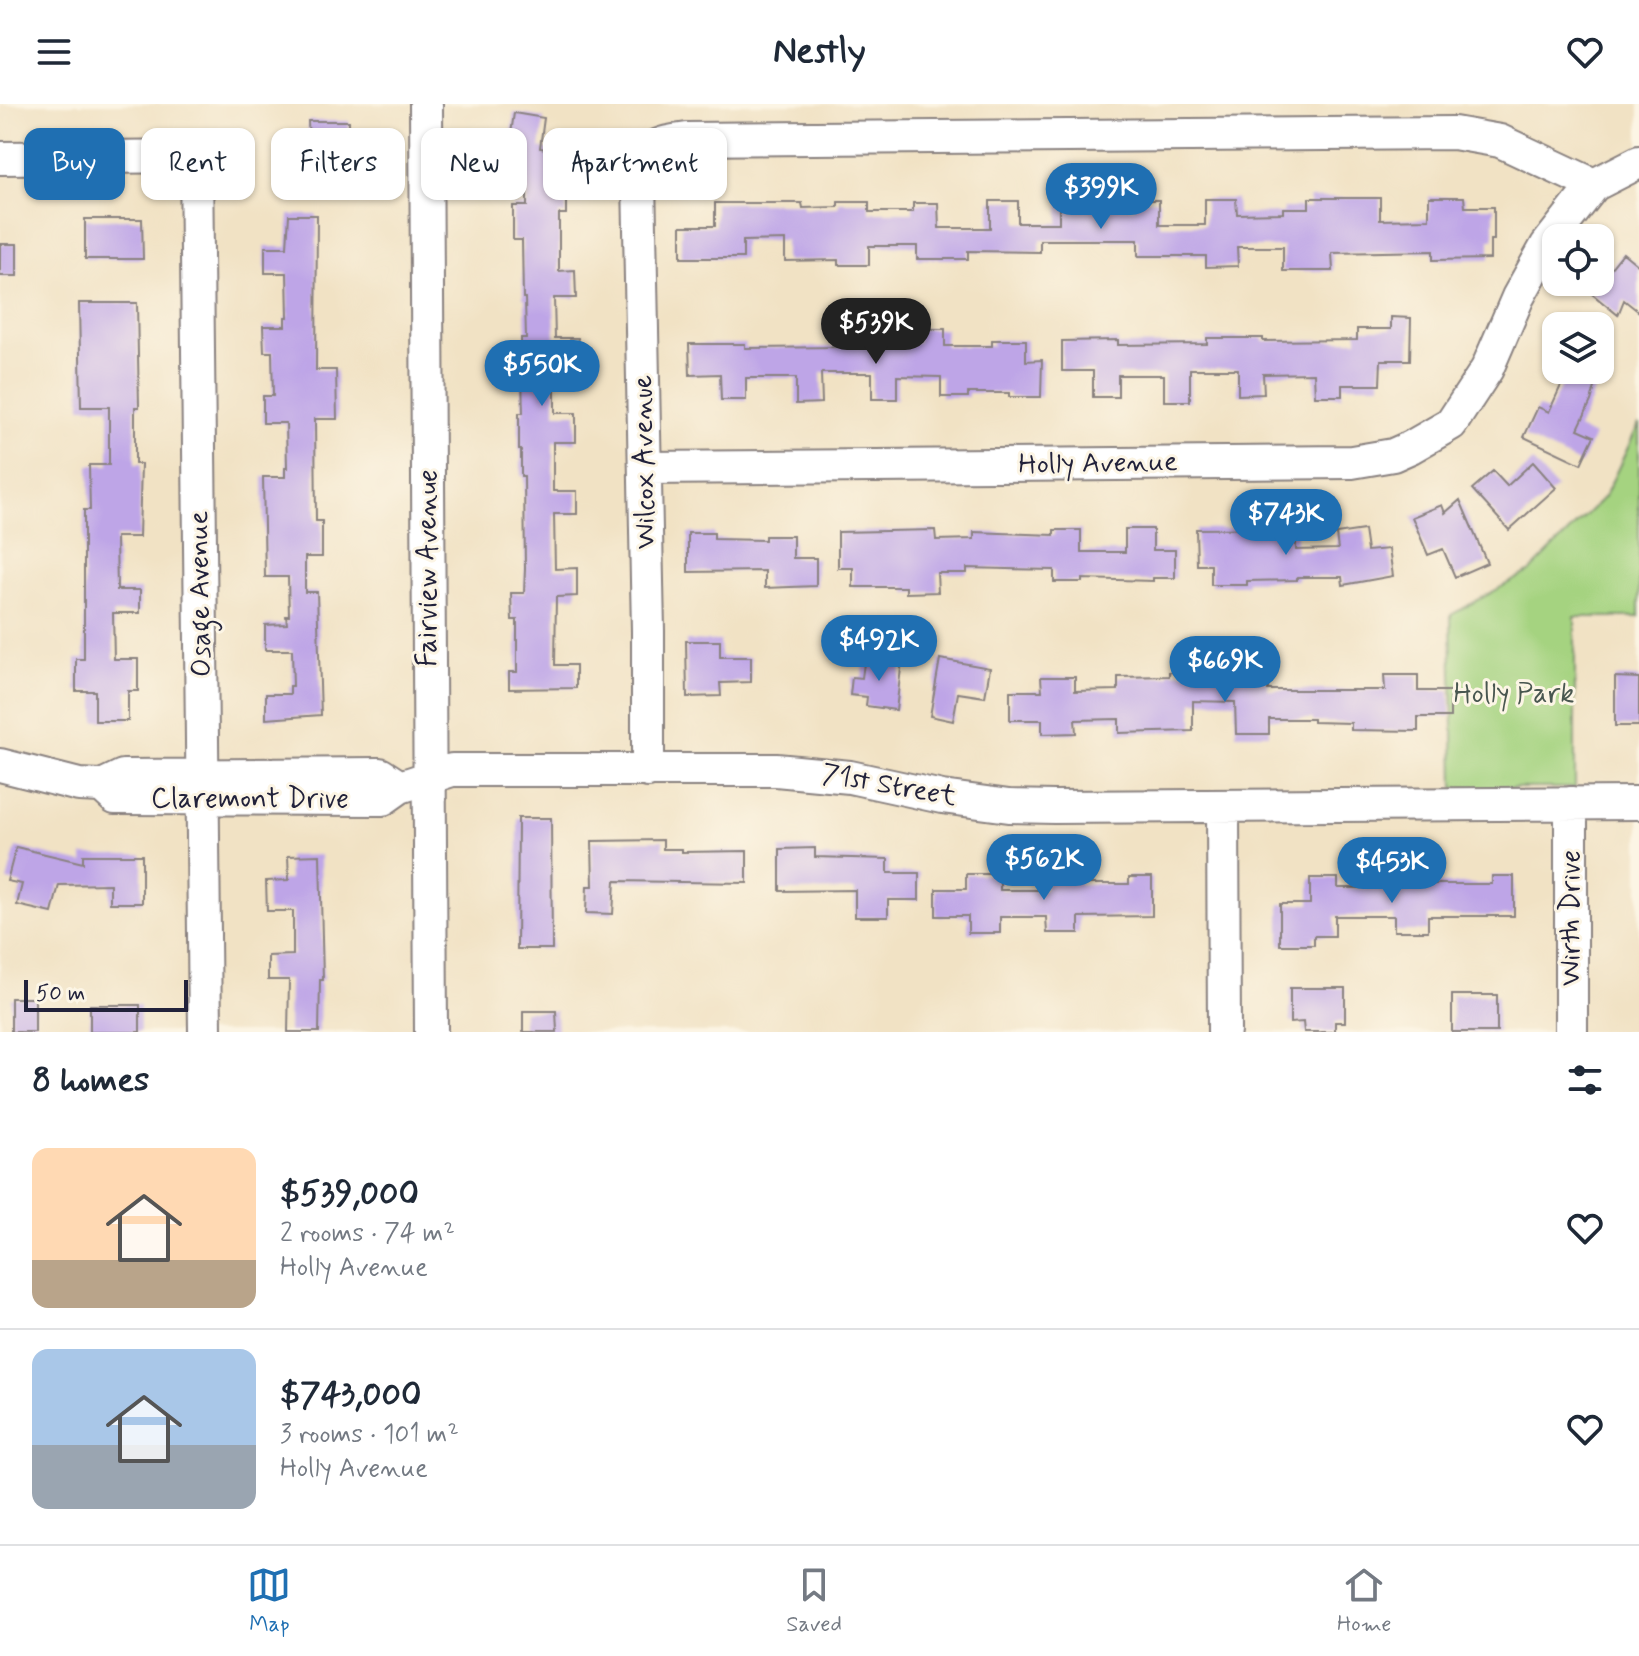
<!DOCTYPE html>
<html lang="en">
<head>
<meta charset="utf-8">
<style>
	:root { --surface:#fff; --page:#f2f2f3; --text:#1f2937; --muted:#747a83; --line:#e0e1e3; --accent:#1f6fb2 }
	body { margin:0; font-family:Mynerve,sans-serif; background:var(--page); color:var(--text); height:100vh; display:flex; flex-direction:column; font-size:30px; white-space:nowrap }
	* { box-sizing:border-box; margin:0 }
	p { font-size:26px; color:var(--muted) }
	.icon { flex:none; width:44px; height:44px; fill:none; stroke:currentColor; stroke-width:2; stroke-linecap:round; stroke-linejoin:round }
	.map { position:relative; height:928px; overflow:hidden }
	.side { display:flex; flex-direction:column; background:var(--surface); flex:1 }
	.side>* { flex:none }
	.guide { position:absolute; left:24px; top:24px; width:800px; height:72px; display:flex; gap:16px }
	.controls { position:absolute; left:1542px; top:120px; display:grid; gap:16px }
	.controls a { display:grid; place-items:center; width:72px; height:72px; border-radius:16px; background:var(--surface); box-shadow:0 2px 6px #0004; font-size:40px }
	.scale { position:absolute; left:24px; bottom:20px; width:164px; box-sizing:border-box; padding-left:8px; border:4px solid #22223b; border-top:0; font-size:22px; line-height:28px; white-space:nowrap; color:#22223b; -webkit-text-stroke:6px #fcf5e5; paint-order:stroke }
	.price { position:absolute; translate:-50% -68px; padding:0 18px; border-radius:28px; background:var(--accent); color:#fff; font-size:26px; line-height:52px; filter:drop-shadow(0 2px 4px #0008) }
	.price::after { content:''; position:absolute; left:50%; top:48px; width:24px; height:18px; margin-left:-12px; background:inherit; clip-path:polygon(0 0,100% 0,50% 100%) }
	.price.current { background:#222; color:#fff }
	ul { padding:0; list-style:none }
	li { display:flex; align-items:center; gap:24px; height:200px; padding:0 32px }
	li+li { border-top:2px solid var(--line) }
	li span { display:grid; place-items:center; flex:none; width:224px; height:160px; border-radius:16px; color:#555 }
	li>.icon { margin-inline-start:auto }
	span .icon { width:96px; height:96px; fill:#fffc; stroke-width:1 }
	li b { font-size:34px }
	h2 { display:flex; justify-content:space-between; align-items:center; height:96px; padding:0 32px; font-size:34px }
	.tag { padding:0 28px; border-radius:16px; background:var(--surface); box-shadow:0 2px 6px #0004; font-size:28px; line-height:72px }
	.tag.current { background:var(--accent); color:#fff }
	header { display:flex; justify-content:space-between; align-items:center; height:104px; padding:0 32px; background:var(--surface); font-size:36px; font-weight:700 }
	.tab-bar { display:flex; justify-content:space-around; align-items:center; height:112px; border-top:2px solid var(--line); background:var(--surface); font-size:22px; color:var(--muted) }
	.tab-bar a { display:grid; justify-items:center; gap:4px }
	.tab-bar .current { color:var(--accent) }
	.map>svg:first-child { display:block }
	.green { fill:#a5d380; stroke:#647a5e; stroke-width:2 }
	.building { fill:#bea5e7 }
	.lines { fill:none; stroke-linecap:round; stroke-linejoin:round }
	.minor-casing { stroke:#8a8280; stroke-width:36 }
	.minor { stroke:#fff; stroke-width:32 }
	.labels { text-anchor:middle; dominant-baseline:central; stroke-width:6; stroke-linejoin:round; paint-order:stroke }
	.street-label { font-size:28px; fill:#22223b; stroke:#fcf5e5 }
	.park-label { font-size:28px; fill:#495750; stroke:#fcf5e5 }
</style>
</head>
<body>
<header><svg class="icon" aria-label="menu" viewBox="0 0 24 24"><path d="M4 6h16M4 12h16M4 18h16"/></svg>Nestly<svg class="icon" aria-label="heart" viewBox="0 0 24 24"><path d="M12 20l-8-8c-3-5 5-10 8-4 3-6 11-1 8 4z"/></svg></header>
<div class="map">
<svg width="1639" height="928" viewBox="0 0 1639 928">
	<rect width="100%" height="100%" fill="#fcf5e5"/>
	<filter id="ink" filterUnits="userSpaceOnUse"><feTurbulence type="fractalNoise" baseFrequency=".0125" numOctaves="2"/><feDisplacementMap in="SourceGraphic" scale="16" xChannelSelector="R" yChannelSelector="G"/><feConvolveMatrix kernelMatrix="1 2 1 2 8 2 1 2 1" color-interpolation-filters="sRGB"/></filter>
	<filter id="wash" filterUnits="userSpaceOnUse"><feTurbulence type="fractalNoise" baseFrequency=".006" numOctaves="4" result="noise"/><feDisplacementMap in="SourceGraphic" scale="32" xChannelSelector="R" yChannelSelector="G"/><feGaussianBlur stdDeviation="1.8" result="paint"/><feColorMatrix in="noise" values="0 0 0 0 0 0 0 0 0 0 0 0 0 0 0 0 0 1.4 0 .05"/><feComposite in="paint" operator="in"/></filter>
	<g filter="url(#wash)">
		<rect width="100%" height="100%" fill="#f1e2c4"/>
		<path class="green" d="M 1639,320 L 1639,513 L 1575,513 L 1575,684 L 1454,684 L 1451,511 L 1530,467 L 1605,392 Z"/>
		<g id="blocks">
			<path class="building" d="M 514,9 L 544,14 L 540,44 L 565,48 L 559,88 L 566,88 L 566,110 L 559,110 L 559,167 L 575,166 L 576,194 L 554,194 L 555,234 L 578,234 L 578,264 L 555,264 L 555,309 L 576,309 L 576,338 L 553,338 L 553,387 L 577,387 L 577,410 L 554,410 L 555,465 L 577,464 L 577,492 L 556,493 L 555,561 L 576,561 L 576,584 L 509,585 L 509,568 L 517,568 L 517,516 L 512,516 L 511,489 L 524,489 L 525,465 L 524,372 L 521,372 L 521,346 L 519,346 L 519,309 L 523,309 L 521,234 L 526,234 L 525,194 L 523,194 L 522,136 L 513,136 L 513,102 L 527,102 L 527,67 L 506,64 Z
				M 308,17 L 349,17 L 349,46 L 338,46 L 338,69 L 312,69 L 312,79 L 287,79 L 287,41 L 309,41 Z
				M 1429,93 L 1464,93 L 1465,103 L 1494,103 L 1494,136 L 1490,136 L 1490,155 L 1433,156 L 1433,147 L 1332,149 L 1333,167 L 1283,167 L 1283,143 L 1237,143 L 1238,162 L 1206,163 L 1206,152 L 1138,152 L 1138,136 L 1040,136 L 1040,148 L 968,147 L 968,155 L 917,155 L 917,142 L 869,142 L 869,161 L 838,161 L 838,156 L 785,157 L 785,136 L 743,137 L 743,154 L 681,154 L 681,122 L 715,122 L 715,99 L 802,99 L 803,104 L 838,103 L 838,98 L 869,98 L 869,108 L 913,108 L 913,99 L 938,99 L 939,124 L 990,124 L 990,97 L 1018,97 L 1018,119 L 1059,119 L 1059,97 L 1082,97 L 1082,102 L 1098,102 L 1098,104 L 1134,104 L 1134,96 L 1159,96 L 1159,121 L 1205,121 L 1205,95 L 1236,95 L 1237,110 L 1283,109 L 1283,104 L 1309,104 L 1309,94 L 1380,94 L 1380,116 L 1429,115 Z
				M 289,111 L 317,111 L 316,266 L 336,266 L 337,315 L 315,315 L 316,417 L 322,417 L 322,453 L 305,453 L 305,488 L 317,488 L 321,611 L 266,615 L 266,590 L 290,590 L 290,582 L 293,582 L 292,546 L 265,546 L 265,521 L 287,520 L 286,512 L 289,512 L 288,473 L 265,473 L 263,373 L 285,373 L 285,364 L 287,364 L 286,319 L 263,319 L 263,292 L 273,292 L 272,248 L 264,248 L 263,222 L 285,222 L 285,213 L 288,213 L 287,169 L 265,169 L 265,143 L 287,143 Z
				M 85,115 L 142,115 L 143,155 L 85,155 Z
				M 0,140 L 17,140 L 17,172 L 0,172 Z
				M 1623,149 L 1639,162 L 1639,208 L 1624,196 L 1618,211 L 1591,189 Z
				M 79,199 L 137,199 L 139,303 L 135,303 L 135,360 L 141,360 L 139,433 L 116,433 L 117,486 L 140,486 L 140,509 L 113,509 L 114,555 L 138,555 L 138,587 L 128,587 L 128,617 L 95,617 L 95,587 L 76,587 L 76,555 L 84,555 L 84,406 L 90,406 L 89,361 L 109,361 L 109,303 L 81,303 Z
				M 1391,213 L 1411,214 L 1410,256 L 1381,256 L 1380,281 L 1342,281 L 1342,292 L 1315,292 L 1314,269 L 1263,270 L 1264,290 L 1238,291 L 1238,265 L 1190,265 L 1190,297 L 1164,297 L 1164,271 L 1118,271 L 1118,293 L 1093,293 L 1093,267 L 1062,267 L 1062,237 L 1118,236 L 1118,241 L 1207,240 L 1207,234 L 1263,234 L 1263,237 L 1357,236 L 1357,225 L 1391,225 Z
				M 918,225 L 945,225 L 945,242 L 992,242 L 992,236 L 1026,236 L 1026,257 L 1042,256 L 1041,293 L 1009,293 L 1009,289 L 968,289 L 968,293 L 941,293 L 941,273 L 897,272 L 897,295 L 872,295 L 872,269 L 821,269 L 822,299 L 796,300 L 796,274 L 746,274 L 746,296 L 721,296 L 720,270 L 690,271 L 689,240 L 745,240 L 745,244 L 841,243 L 841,238 L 918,238 Z
				M 1568,266 L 1600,266 L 1591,297 L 1578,325 L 1594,332 L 1581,360 L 1524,333 L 1538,303 L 1549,308 Z
				M 1533,358 L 1556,384 L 1509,426 L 1472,385 L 1493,367 L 1507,382 Z
				M 1460,396 L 1487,459 L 1455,473 L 1443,445 L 1428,451 L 1412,413 L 1442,401 L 1445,409 Z
				M 1296,424 L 1296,446 L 1338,445 L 1336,430 L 1364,426 L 1367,447 L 1389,445 L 1393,472 L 1343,481 L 1342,473 L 1297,473 L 1297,476 L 1247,477 L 1247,481 L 1211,481 L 1211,461 L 1197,461 L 1196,425 Z
				M 1125,425 L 1153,425 L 1153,446 L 1175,446 L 1175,474 L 1153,474 L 1153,477 L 1082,475 L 1082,478 L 1054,478 L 1054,466 L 967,464 L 967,469 L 937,469 L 938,488 L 906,489 L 906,483 L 853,483 L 853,464 L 838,464 L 838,428 L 935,426 L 936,436 L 974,435 L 974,428 L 1054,431 L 1054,426 L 1081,426 L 1081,448 L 1125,448 Z
				M 688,429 L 714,429 L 714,435 L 765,436 L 765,432 L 793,432 L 793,454 L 816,454 L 816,482 L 765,484 L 765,467 L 688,468 Z
				M 686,537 L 720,537 L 720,553 L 751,553 L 751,578 L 720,579 L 721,592 L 687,593 Z
				M 865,552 L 902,556 L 896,606 L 866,602 L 867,593 L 850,591 L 852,573 L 862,574 Z
				M 940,555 L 990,564 L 985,593 L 958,589 L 953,617 L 930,612 Z
				M 1169,568 L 1219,569 L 1219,574 L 1268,573 L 1268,586 L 1385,586 L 1384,571 L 1418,571 L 1418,587 L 1450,587 L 1450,613 L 1418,613 L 1418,627 L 1351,626 L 1351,619 L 1313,618 L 1313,615 L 1269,615 L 1269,630 L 1236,630 L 1235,598 L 1193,597 L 1193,627 L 1119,629 L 1119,615 L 1075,616 L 1076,629 L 1042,630 L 1042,616 L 1010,616 L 1010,587 L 1042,587 L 1041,573 L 1075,573 L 1075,587 L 1118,586 L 1118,573 L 1169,572 Z
				M 1615,573 L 1639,574 L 1639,622 L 1615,622 Z
				M 518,714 L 551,714 L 552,845 L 517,845 Z
				M 663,736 L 663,745 L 682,745 L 682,748 L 747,747 L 747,779 L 615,777 L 613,810 L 586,809 L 587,782 L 593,782 L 592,737 Z
				M 16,743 L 83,759 L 83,751 L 142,751 L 142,799 L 110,799 L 110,780 L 59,781 L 52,809 L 17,801 L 22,780 L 7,777 Z
				M 815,744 L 815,753 L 888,755 L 888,769 L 919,769 L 919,796 L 888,796 L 888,813 L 855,813 L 855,786 L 780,787 L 780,745 Z
				M 320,751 L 323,876 L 320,876 L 319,928 L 288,928 L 289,876 L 268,876 L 268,852 L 293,851 L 293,807 L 267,807 L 266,777 L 289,776 L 288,752 Z
				M 966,770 L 1000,770 L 1000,786 L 1045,786 L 1045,771 L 1078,771 L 1079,780 L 1129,780 L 1129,773 L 1152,773 L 1152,812 L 1079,813 L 1079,829 L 1047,829 L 1046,813 L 1000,813 L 1000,829 L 968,829 L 968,812 L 936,812 L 936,785 L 966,785 Z
				M 1394,771 L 1429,771 L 1429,780 L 1492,780 L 1492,772 L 1514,772 L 1514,812 L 1428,812 L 1428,827 L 1394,827 L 1394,812 L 1335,812 L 1335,832 L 1314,832 L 1314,841 L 1280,841 L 1280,800 L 1310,800 L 1310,774 L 1338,774 L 1338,784 L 1394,784 Z
				M 1290,884 L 1345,884 L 1345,918 L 1335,918 L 1335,928 L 1304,928 L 1303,918 L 1290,919 Z
				M 1452,891 L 1497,891 L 1497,928 L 1452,928 Z
				M 11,894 L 35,894 L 35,928 L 11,928 Z
				M 90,901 L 140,901 L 140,928 L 90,928 Z
				M 523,907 L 556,907 L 557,928 L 523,928 Z"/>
		</g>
	</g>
	<g filter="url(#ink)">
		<use href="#blocks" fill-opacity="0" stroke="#8a8280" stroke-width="2"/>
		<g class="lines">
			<defs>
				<path id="minor" d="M 426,0 L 431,928
					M 0,54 L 196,52 L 205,928
					M 645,364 L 1352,358 L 1393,351 L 1411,343 L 1451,320 L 1487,265 L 1518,193 L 1547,141 L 1594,81 L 1639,58
					M 0,661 L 79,681 L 102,682 L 123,672 L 380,670 L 400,683
					M 648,667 L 648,527 L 639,75 C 644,42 656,39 687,35 L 1454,29 L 1500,37 L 1594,81
					M 102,682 L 115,694 L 383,695 L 400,683 L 452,666 L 776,666 L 850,673 L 942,693 L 1009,702 L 1054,703 L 1639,699
					M 1571,699 L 1571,928
					M 1223,702 L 1224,928"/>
			</defs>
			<use href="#minor" class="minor-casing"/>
			<use href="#minor" class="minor"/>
		</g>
	</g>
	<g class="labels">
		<g class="street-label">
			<text transform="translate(645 358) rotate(-91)">Wilcox Avenue</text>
			<text transform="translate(1098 360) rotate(-1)">Holly Avenue</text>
			<text transform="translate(428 464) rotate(-90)">Fairview Avenue</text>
			<text transform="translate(201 490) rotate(-91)">Osage Avenue</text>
			<text transform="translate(889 682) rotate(10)">71st Street</text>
			<text x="250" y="695">Claremont Drive</text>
			<text transform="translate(1571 814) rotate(-90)">Wirth Drive</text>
		</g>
		<g class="park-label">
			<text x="1514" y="590">Holly Park</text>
		</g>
	</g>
</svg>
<div class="controls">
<a><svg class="icon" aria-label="locate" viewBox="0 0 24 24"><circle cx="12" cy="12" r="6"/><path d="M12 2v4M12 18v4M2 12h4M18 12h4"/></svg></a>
<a><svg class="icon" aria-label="layers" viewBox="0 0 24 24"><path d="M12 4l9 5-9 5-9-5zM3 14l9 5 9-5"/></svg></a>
</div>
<div class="scale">50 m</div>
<b class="price" style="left:1101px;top:127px">$399K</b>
<b class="price current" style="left:876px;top:262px">$539K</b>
<b class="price" style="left:542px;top:304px">$550K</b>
<b class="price" style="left:1286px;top:453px">$743K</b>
<b class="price" style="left:879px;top:579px">$492K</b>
<b class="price" style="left:1225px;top:600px">$669K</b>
<b class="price" style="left:1044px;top:798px">$562K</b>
<b class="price" style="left:1392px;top:801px">$453K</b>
<div class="guide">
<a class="tag current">Buy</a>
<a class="tag">Rent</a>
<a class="tag">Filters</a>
<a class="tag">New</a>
<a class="tag">Apartment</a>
</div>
</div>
<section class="side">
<h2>8 homes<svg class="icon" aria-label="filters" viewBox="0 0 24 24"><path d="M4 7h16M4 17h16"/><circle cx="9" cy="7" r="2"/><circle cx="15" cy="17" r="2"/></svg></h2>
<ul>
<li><span style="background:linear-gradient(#ffd9b3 70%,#b9a48a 0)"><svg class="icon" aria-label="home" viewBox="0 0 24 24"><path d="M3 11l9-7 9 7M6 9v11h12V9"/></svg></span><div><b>$539,000</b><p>2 rooms · 74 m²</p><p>Holly Avenue</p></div><svg class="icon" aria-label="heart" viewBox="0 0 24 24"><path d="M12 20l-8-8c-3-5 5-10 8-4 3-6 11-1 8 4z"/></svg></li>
<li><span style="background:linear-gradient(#a9c7e8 60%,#9aa5b1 0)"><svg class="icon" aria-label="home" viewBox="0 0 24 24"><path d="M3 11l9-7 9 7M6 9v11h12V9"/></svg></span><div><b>$743,000</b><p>3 rooms · 101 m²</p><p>Holly Avenue</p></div><svg class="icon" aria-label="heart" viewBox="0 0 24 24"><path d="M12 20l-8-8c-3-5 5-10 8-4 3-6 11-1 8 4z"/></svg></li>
</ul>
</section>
<nav class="tab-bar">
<a class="current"><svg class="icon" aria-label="map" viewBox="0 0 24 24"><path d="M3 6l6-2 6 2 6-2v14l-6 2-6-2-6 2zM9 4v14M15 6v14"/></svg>Map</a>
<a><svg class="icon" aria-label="saved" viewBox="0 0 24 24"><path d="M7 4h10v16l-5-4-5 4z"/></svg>Saved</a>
<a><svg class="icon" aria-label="home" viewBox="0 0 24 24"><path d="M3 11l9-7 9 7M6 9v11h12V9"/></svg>Home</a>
</nav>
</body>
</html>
